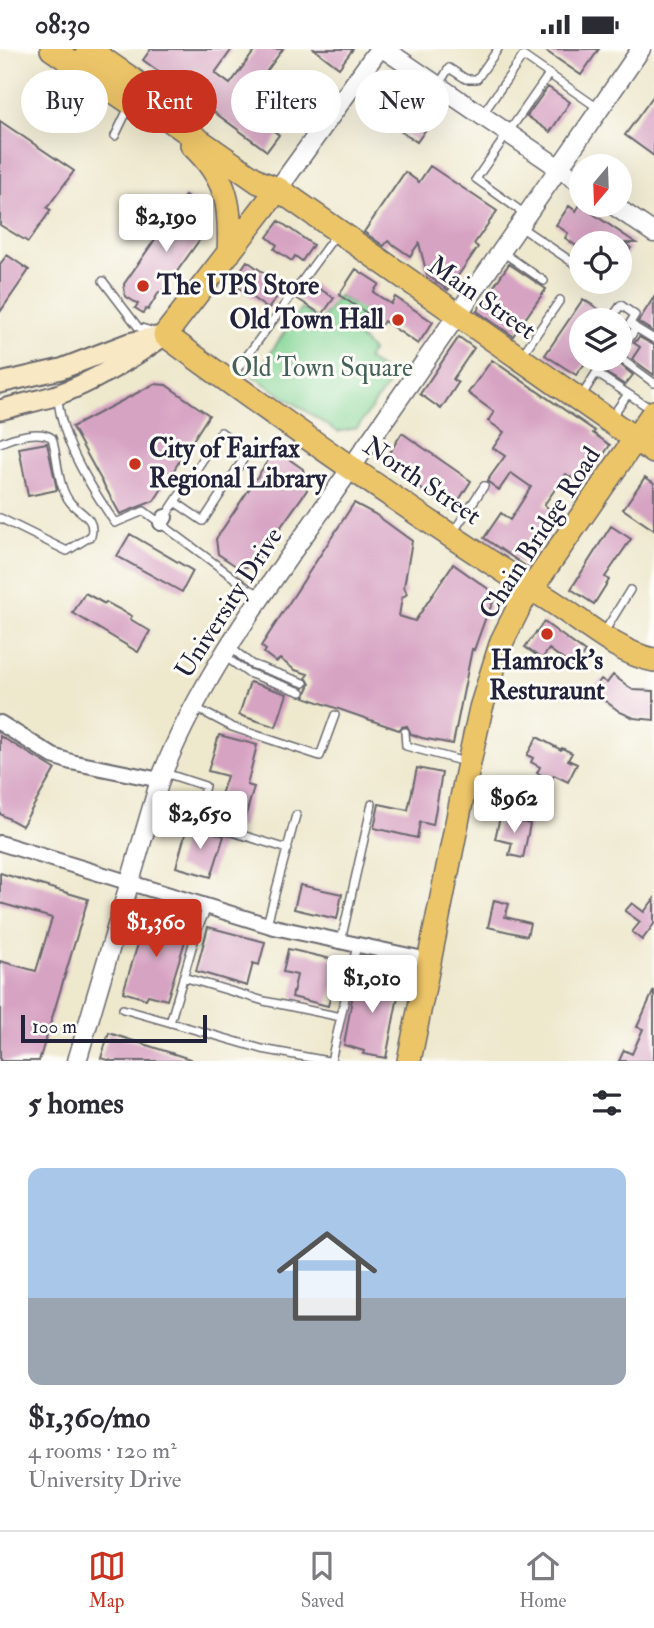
<!DOCTYPE html>
<html lang="en">
<head>
<meta charset="utf-8">
<style>
	:root { --surface:#fff; --page:#f7f7f7; --text:#2b2b33; --muted:#7c7c81; --line:#e1e1e2; --accent:#c8321e }
	body { margin:0; font-family:"IM FELL Double Pica",serif; background:var(--page); color:var(--text); height:100vh; display:flex; flex-direction:column; font-size:26px; white-space:nowrap }
	* { box-sizing:border-box; margin:0 }
	p { font-size:23px; color:var(--muted) }
	.icon { flex:none; width:38px; height:38px; fill:none; stroke:currentColor; stroke-width:2; stroke-linecap:round; stroke-linejoin:round }
	.map { position:relative; height:1012px; overflow:hidden }
	.details { display:flex; flex-direction:column; background:var(--surface); flex:1 }
	.details>* { flex:none }
	.top-card { position:absolute; left:21px; top:21px; width:612px; height:63px; display:flex; gap:14px }
	.needle { width:46px; rotate:199deg }
	.tools { position:absolute; left:569px; top:105px; display:grid; gap:14px }
	.tools a { display:grid; place-items:center; width:63px; height:63px; border-radius:50%; background:var(--surface); box-shadow:0 7px 28px #0002; font-size:35px }
	.scale { position:absolute; left:21px; bottom:18px; width:186px; box-sizing:border-box; padding-left:7px; border:4px solid #22223b; border-top:0; font-size:19px; line-height:24px; white-space:nowrap; color:#22223b; -webkit-text-stroke:5px #fdfcf7; paint-order:stroke }
	.price { position:absolute; translate:-50% -60px; padding:0 16px; border-radius:7px; background:#fff; color:#222; font-size:23px; line-height:46px; filter:drop-shadow(0 2px 4px #0008) }
	.price::after { content:''; position:absolute; left:50%; top:42px; width:21px; height:16px; margin-left:-10px; background:inherit; clip-path:polygon(0 0,100% 0,50% 100%) }
	.price.active { background:var(--accent); color:#fff }
	ul { padding:0; list-style:none }
	li { display:grid; align-content:center; gap:14px; height:371px; padding:0 28px }
	li+li { border-top:2px solid var(--line) }
	li span { display:grid; place-items:center; height:217px; border-radius:14px; color:#555 }
	li>.icon { margin-inline-start:auto }
	span .icon { width:126px; height:126px; fill:#fffc; stroke-width:1 }
	li b { font-size:30px }
	h2 { display:flex; justify-content:space-between; align-items:center; height:84px; padding:0 28px; font-size:30px }
	.chip { padding:0 24px; border-radius:32px; background:var(--surface); box-shadow:0 7px 28px #0002; font-size:24px; line-height:63px }
	.chip.active { background:var(--accent); color:#fff }
	.status { display:flex; justify-content:space-between; align-items:center; height:49px; padding:0 35px; background:var(--surface); direction:ltr }
	.status svg { height:19px; fill:currentColor }
	.menu { display:flex; justify-content:space-around; align-items:center; height:98px; border-top:2px solid var(--line); background:var(--surface); font-size:19px; color:var(--muted) }
	.menu a { display:grid; justify-items:center; gap:4px }
	.menu .active { color:var(--accent) }
	.map>svg:first-child { display:block }
	.green { fill:#85d596; stroke:#547c68; stroke-width:2 }
	.building { fill:#d7a3c3 }
	.lines { fill:none; stroke-linecap:round; stroke-linejoin:round }
	.service-casing { stroke:#69676e; stroke-width:10 }
	.minor-casing { stroke:#69676e; stroke-width:18 }
	.tertiary-casing { stroke:#69676e; stroke-width:21 }
	.secondary-casing { stroke:#69676e; stroke-width:23 }
	.primary-casing { stroke:#69676e; stroke-width:26 }
	.service { stroke:#fff; stroke-width:7 }
	.minor { stroke:#fff; stroke-width:14 }
	.tertiary { stroke:#fff; stroke-width:18 }
	.secondary { stroke:#f8e8c3; stroke-width:19 }
	.primary { stroke:#edc569; stroke-width:23 }
	.poi-dot { fill:#c8321e; stroke:#fdfcf7; stroke-width:2.5 }
	.labels { text-anchor:middle; dominant-baseline:central; stroke-width:6; stroke-linejoin:round; paint-order:stroke }
	.poi-label { font-size:26px; font-weight:bold; fill:#22223b; stroke:#fdfcf7; text-anchor:start }
	.street-label { font-size:26px; fill:#22223b; stroke:#fdfcf7 }
	.park-label { font-size:26px; fill:#45615b; stroke:#fdfcf7 }
</style>
</head>
<body>
<div class="status"><b>08:30</b><svg viewBox="0 0 49 12"><path d="M0 12V9h3v3zM5 12V6h3v6zM10 12V3h3v9zM15 12V0h3v12zM26 1h20v11H26zM47 4h2v5h-2z"/></svg></div>
<div class="map">
<svg width="654" height="1012" viewBox="0 0 654 1012">
	<rect width="100%" height="100%" fill="#fdfcf7"/>
	<filter id="ink" filterUnits="userSpaceOnUse"><feTurbulence type="fractalNoise" baseFrequency=".0143" numOctaves="2"/><feDisplacementMap in="SourceGraphic" scale="14" xChannelSelector="R" yChannelSelector="G"/><feConvolveMatrix kernelMatrix="1 2 1 2 8 2 1 2 1" color-interpolation-filters="sRGB"/></filter>
	<filter id="wash" filterUnits="userSpaceOnUse"><feTurbulence type="fractalNoise" baseFrequency=".00686" numOctaves="4" result="noise"/><feDisplacementMap in="SourceGraphic" scale="28" xChannelSelector="R" yChannelSelector="G"/><feGaussianBlur stdDeviation="1.57" result="paint"/><feColorMatrix in="noise" values="0 0 0 0 0 0 0 0 0 0 0 0 0 0 0 0 0 1.4 0 .05"/><feComposite in="paint" operator="in"/></filter>
	<g filter="url(#wash)">
		<rect width="100%" height="100%" fill="#eee8cd"/>
		<path class="green" d="M 339,246 L 353,255 L 375,252 L 364,269 L 370,274 L 360,289 L 372,302 L 367,310 L 393,329 L 357,379 L 338,383 L 254,328 L 301,259 L 321,272 Z"/>
		<g id="blocks">
			<path class="building" d="M 151,0 L 232,0 L 215,24 L 230,35 L 256,0 L 283,0 L 241,57 L 279,86 L 267,102 L 143,11 Z
				M 314,0 L 353,0 L 339,19 Z
				M 543,0 L 599,0 L 581,26 Z
				M 387,35 L 435,67 L 417,93 L 369,61 Z
				M 548,38 L 570,53 L 550,83 L 527,67 Z
				M 654,46 L 654,107 L 625,86 Z
				M 0,72 L 74,122 L 47,159 L 51,161 L 28,193 L 0,176 Z
				M 430,117 L 497,162 L 474,195 L 478,198 L 448,241 L 427,226 L 419,194 L 410,207 L 388,192 L 384,197 L 364,183 L 405,123 L 419,133 Z
				M 185,147 L 206,162 L 205,183 L 161,245 L 159,243 L 148,261 L 146,260 L 143,264 L 135,259 L 138,255 L 125,247 L 124,235 Z
				M 580,156 L 636,194 L 625,194 L 631,199 L 620,216 L 620,194 L 581,194 L 581,200 L 565,189 L 568,184 L 556,176 L 569,157 L 576,162 Z
				M 279,172 L 313,196 L 302,212 L 295,207 L 292,212 L 274,200 L 277,196 L 267,188 Z
				M 7,206 L 29,221 L 0,263 L 0,215 Z
				M 247,212 L 284,238 L 268,260 L 232,234 Z
				M 509,215 L 546,240 L 513,287 L 477,262 Z
				M 356,220 L 379,235 L 373,243 L 391,255 L 395,248 L 433,273 L 418,295 L 384,272 L 379,279 L 365,270 L 368,265 L 339,246 Z
				M 309,233 L 334,249 L 322,266 L 298,250 Z
				M 654,248 L 654,283 L 638,273 Z
				M 583,250 L 600,261 L 593,271 L 581,271 L 581,310 L 614,310 L 633,326 L 625,336 L 587,312 L 576,326 L 545,306 Z
				M 459,288 L 474,299 L 453,330 L 458,334 L 441,360 L 420,345 Z
				M 639,288 L 654,296 L 654,326 L 632,310 L 640,298 L 634,294 Z
				M 492,311 L 595,382 L 593,384 L 610,396 L 583,436 L 566,425 L 544,456 L 560,467 L 527,518 L 484,489 L 501,464 L 510,471 L 531,438 L 511,424 L 499,441 L 487,432 L 505,407 L 493,399 L 504,383 L 488,372 L 494,363 L 468,344 Z
				M 154,335 L 166,336 L 209,366 L 154,452 L 120,465 L 72,378 Z
				M 402,384 L 471,432 L 452,462 L 389,417 L 388,406 Z
				M 47,394 L 57,441 L 28,447 L 19,399 Z
				M 286,408 L 303,420 L 307,441 L 253,517 L 239,519 L 218,505 L 216,490 L 269,410 Z
				M 645,428 L 654,434 L 654,481 L 623,460 Z
				M 354,454 L 375,465 L 412,492 L 404,538 L 407,545 L 402,549 L 399,567 L 415,572 L 453,515 L 497,546 L 487,565 L 474,601 L 472,600 L 453,695 L 422,689 L 411,685 L 407,677 L 402,678 L 399,681 L 304,648 L 310,635 L 306,628 L 308,625 L 295,621 L 280,610 L 276,613 L 264,604 L 266,601 L 261,597 Z
				M 611,477 L 631,490 L 605,528 L 609,531 L 594,555 L 571,540 Z
				M 130,485 L 193,522 L 182,543 L 117,507 Z
				M 85,544 L 105,555 L 106,553 L 132,567 L 130,570 L 150,582 L 138,603 L 73,564 Z
				M 544,573 L 585,603 L 573,618 L 549,600 L 542,610 L 525,598 Z
				M 613,626 L 633,641 L 654,642 L 654,671 L 634,669 L 620,663 L 592,642 L 601,630 L 607,634 Z
				M 250,633 L 287,645 L 276,678 L 239,666 Z
				M 219,686 L 257,696 L 247,736 L 254,738 L 242,779 L 213,771 L 227,727 L 208,722 Z
				M 0,687 L 55,720 L 22,777 L 0,765 Z
				M 537,688 L 561,701 L 562,699 L 572,704 L 568,711 L 577,715 L 568,733 L 554,726 L 551,731 L 537,724 L 540,718 L 531,713 L 533,709 L 527,706 Z
				M 417,719 L 442,724 L 433,776 L 420,773 L 417,789 L 374,779 L 379,755 L 408,761 Z
				M 500,768 L 530,775 L 523,809 L 509,806 L 512,794 L 495,790 Z
				M 188,775 L 224,787 L 211,828 L 176,818 Z
				M 0,824 L 88,850 L 39,1012 L 0,1012 L 0,912 L 36,922 L 52,869 L 0,854 Z
				M 300,836 L 342,845 L 337,870 L 294,860 Z
				M 654,850 L 654,875 L 642,891 L 632,883 L 640,873 L 625,862 L 632,854 L 644,863 Z
				M 494,851 L 509,855 L 505,868 L 530,874 L 527,887 L 488,878 Z
				M 147,866 L 189,879 L 167,951 L 148,946 L 146,950 L 123,943 Z
				M 208,878 L 265,893 L 259,916 L 253,914 L 247,937 L 196,922 Z
				M 288,900 L 340,912 L 328,957 L 292,948 L 297,926 L 283,923 Z
				M 356,927 L 378,931 L 378,927 L 401,932 L 386,1009 L 363,1005 L 364,1002 L 344,996 Z
				M 654,941 L 654,1012 L 619,1012 L 624,1001 L 632,1005 L 643,980 L 637,978 Z
				M 109,984 L 190,1010 L 190,1012 L 112,1012 L 101,1009 Z"/>
		</g>
	</g>
	<g filter="url(#ink)">
		<use href="#blocks" fill-opacity="0" stroke="#69676e" stroke-width="2"/>
		<g class="lines">
			<defs>
				<path id="service" d="M 438,37 L 449,19 L 466,30 L 477,30 L 498,0
					M 482,66 L 523,7 L 598,59
					M 115,87 L 130,56
					M 525,165 L 476,130 L 549,25
					M 519,177 L 581,219
					M 501,202 L 544,232
					M 103,232 L 138,278 L 155,283
					M 601,233 L 605,235 L 607,233
					M 610,271 L 621,256 L 635,266 L 630,274 L 636,279 L 620,304
					M 636,279 L 654,290
					M 522,306 L 560,251
					M 620,309 L 654,334
					M 230,330 L 337,184
					M 581,348 L 596,324 L 651,360
					M 58,349 C 61,392 91,438 115,474 L 144,462 L 249,540 L 263,547
					M 610,370 L 628,345
					M 0,394 C 13,388 40,380 52,389 C 58,408 57,437 70,453 C 80,465 96,468 91,487 L 67,502 L 0,469
					M 165,468 L 221,383 L 248,403 L 203,472 L 175,453
					M 452,485 L 484,437
					M 603,585 L 630,541
					M 230,598 L 251,615 L 304,634
					M 224,607 L 248,624 L 301,643
					M 194,658 L 232,678 L 320,707 L 335,666
					M 405,683 L 406,697 L 465,713
					M 165,724 L 205,737 L 199,761
					M 155,748 L 199,761 L 196,772 L 288,800
					M 267,875 L 296,766
					M 341,892 L 372,755
					M 183,928 L 264,952 L 341,968
					M 123,960 L 262,1000 L 328,1012
					M 170,974 L 197,881 L 208,857
					M 331,1012 L 357,896"/>
				<path id="minor" d="M 161,474 L 165,468
					M 0,674 L 53,707 L 71,713 L 160,731
					M 0,794 L 274,878 L 428,911"/>
				<path id="tertiary" d="M 384,0 L 581,134
					M 278,140 L 379,0
					M 613,156 L 654,184
					M 77,1012 L 160,731 C 204,617 283,519 351,419 C 448,279 545,140 641,0"/>
				<path id="secondary" d="M 0,334 L 61,320 L 129,294 L 156,288
					M 0,361 C 18,356 36,352 54,347 C 94,333 130,310 165,286"/>
				<path id="primary" d="M 52,0 L 131,54 L 167,69 L 259,133 L 278,140 L 654,403
					M 88,0 L 182,65
					M 192,96 C 228,130 231,156 229,204
					M 278,140 L 165,286 C 290,378 417,467 548,550 C 579,569 618,605 654,611
					M 409,1012 L 469,714 L 481,659 L 502,592 L 520,556 L 654,363"/>
			</defs>
			<use href="#service" class="service-casing"/>
			<use href="#minor" class="minor-casing"/>
			<use href="#tertiary" class="tertiary-casing"/>
			<use href="#secondary" class="secondary-casing"/>
			<use href="#primary" class="primary-casing"/>
			<use href="#service" class="service"/>
			<use href="#minor" class="minor"/>
			<use href="#tertiary" class="tertiary"/>
			<use href="#secondary" class="secondary"/>
			<use href="#primary" class="primary"/>
		</g>
	</g>
	<g class="poi-dot">
		<circle cx="143" cy="237" r="7"/>
		<circle cx="398" cy="271" r="7"/>
		<circle cx="135" cy="415" r="7"/>
		<circle cx="547" cy="585" r="7"/>
	</g>
	<g class="labels">
		<g class="poi-label">
			<text x="157" y="237">The UPS Store</text>
			<text x="384" y="271" text-anchor="end">Old Town Hall</text>
			<text x="149" y="400">City of Fairfax<tspan x="149" dy="30">Regional Library</tspan></text>
			<text x="547" y="612" text-anchor="middle">Hamrock's<tspan x="547" dy="30">Resturaunt</tspan></text>
		</g>
		<g class="street-label">
			<text transform="translate(482 249) rotate(35)">Main Street</text>
			<text transform="translate(422 432) rotate(34)">North Street</text>
			<text transform="translate(540 484) rotate(-57)">Chain Bridge Road</text>
			<text transform="translate(229 554) rotate(-57)">University Drive</text>
		</g>
		<g class="park-label">
			<text x="322" y="319">Old Town Square</text>
		</g>
	</g>
</svg>
<div class="tools">
<a><svg class="needle" viewBox="-14 -14 28 28"><path d="M0-13l5 13h-10z" fill="#e53935"/><path d="M0 13l5-13h-10z" fill="#7c7c81"/></svg></a>
<a><svg class="icon" aria-label="locate" viewBox="0 0 24 24"><circle cx="12" cy="12" r="6"/><path d="M12 2v4M12 18v4M2 12h4M18 12h4"/></svg></a>
<a><svg class="icon" aria-label="layers" viewBox="0 0 24 24"><path d="M12 4l9 5-9 5-9-5zM3 14l9 5 9-5"/></svg></a>
</div>
<div class="scale">100 m</div>
<b class="price" style="left:166px;top:205px">$2,190</b>
<b class="price" style="left:514px;top:786px">$962</b>
<b class="price" style="left:200px;top:802px">$2,650</b>
<b class="price active" style="left:156px;top:910px">$1,360</b>
<b class="price" style="left:372px;top:966px">$1,010</b>
<div class="top-card">
<a class="chip">Buy</a>
<a class="chip active">Rent</a>
<a class="chip">Filters</a>
<a class="chip">New</a>
</div>
</div>
<section class="details">
<h2>5 homes<svg class="icon" aria-label="filters" viewBox="0 0 24 24"><path d="M4 7h16M4 17h16"/><circle cx="9" cy="7" r="2"/><circle cx="15" cy="17" r="2"/></svg></h2>
<ul>
<li><span style="background:linear-gradient(#a9c7e8 60%,#9aa5b1 0)"><svg class="icon" aria-label="home" viewBox="0 0 24 24"><path d="M3 11l9-7 9 7M6 9v11h12V9"/></svg></span><div><b>$1,360/mo</b><p>4 rooms · 120 m²</p><p>University Drive</p></div></li>
</ul>
</section>
<nav class="menu">
<a class="active"><svg class="icon" aria-label="map" viewBox="0 0 24 24"><path d="M3 6l6-2 6 2 6-2v14l-6 2-6-2-6 2zM9 4v14M15 6v14"/></svg>Map</a>
<a><svg class="icon" aria-label="saved" viewBox="0 0 24 24"><path d="M7 4h10v16l-5-4-5 4z"/></svg>Saved</a>
<a><svg class="icon" aria-label="home" viewBox="0 0 24 24"><path d="M3 11l9-7 9 7M6 9v11h12V9"/></svg>Home</a>
</nav>
</body>
</html>
